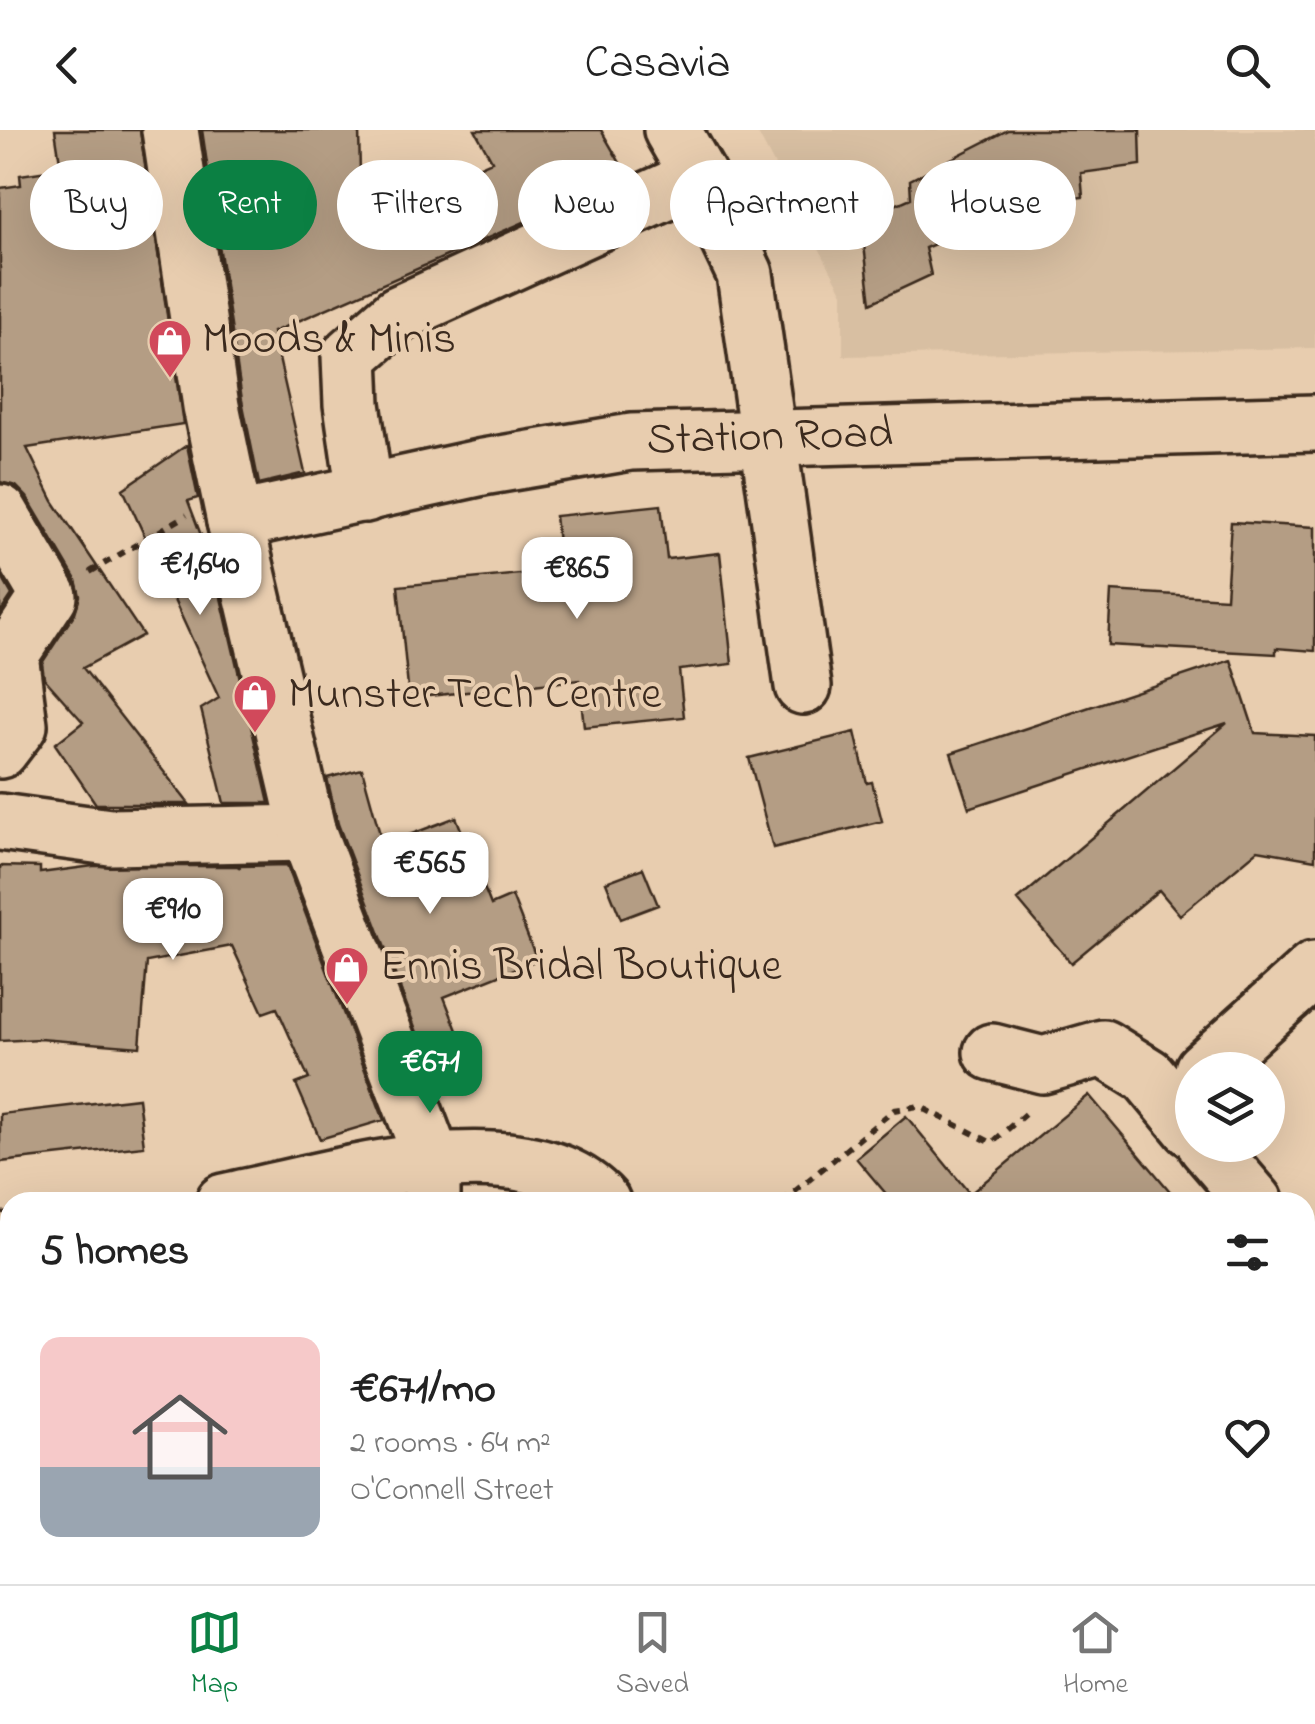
<!DOCTYPE html>
<html lang="en">
<head>
<meta charset="utf-8">
<style>
	:root { --surface:#fff; --page:#f6f6f6; --text:#222; --muted:#767676; --line:#e0e0e0; --accent:#0b8043 }
	body { margin:0; font-family:"Indie Flower",sans-serif; background:var(--page); color:var(--text); height:100vh; display:flex; flex-direction:column; font-size:38px; white-space:nowrap }
	* { box-sizing:border-box; margin:0 }
	p { font-size:32px; color:var(--muted) }
	.icon { flex:none; width:55px; height:55px; fill:none; stroke:currentColor; stroke-width:2; stroke-linecap:round; stroke-linejoin:round }
	.map { position:relative; flex:1; overflow:hidden }
	.panel { position:absolute; left:0px; top:1062px; width:1315px; height:392px; display:flex; flex-direction:column; background:var(--surface); border-radius:30px 30px 0 0; box-shadow:0 10px 40px #0002 }
	.panel>* { flex:none }
	.hud { position:absolute; left:30px; top:30px; width:1255px; height:90px; display:flex; gap:20px }
	.fabs { position:absolute; left:1175px; top:922px; display:grid; gap:20px }
	.fabs a { display:grid; place-items:center; width:110px; height:110px; border-radius:50%; background:var(--surface); box-shadow:0 10px 40px #0002; font-size:50px }
	.price { position:absolute; translate:-50% -85px; padding:0 22px; border-radius:20px; background:#fff; color:#222; font-size:32px; line-height:65px; filter:drop-shadow(0 2px 5px #0008) }
	.price::after { content:''; position:absolute; left:50%; top:60px; width:30px; height:22px; margin-left:-15px; background:inherit; clip-path:polygon(0 0,100% 0,50% 100%) }
	.price.selected { background:var(--accent); color:#fff }
	ul { padding:0; list-style:none }
	li { display:flex; align-items:center; gap:30px; height:250px; padding:0 40px }
	li+li { border-top:2px solid var(--line) }
	li span { display:grid; place-items:center; flex:none; width:280px; height:200px; border-radius:20px; color:#555 }
	li>.icon { margin-inline-start:auto }
	span .icon { width:120px; height:120px; fill:#fffc; stroke-width:1 }
	li b { font-size:42px }
	h2 { display:flex; justify-content:space-between; align-items:center; height:120px; padding:0 40px; font-size:42px }
	.pill { padding:0 35px; border-radius:45px; background:var(--surface); box-shadow:0 10px 40px #0002; font-size:35px; line-height:90px }
	.pill.selected { background:var(--accent); color:#fff }
	header { display:flex; justify-content:space-between; align-items:center; height:130px; padding:0 40px; background:var(--surface); font-size:45px; font-weight:600 }
	.tab-bar { display:flex; justify-content:space-around; align-items:center; height:140px; border-top:2px solid var(--line); background:var(--surface); font-size:28px; color:var(--muted) }
	.tab-bar a { display:grid; justify-items:center; gap:5px }
	.tab-bar .selected { color:var(--accent) }
	.map>svg:first-child { display:block }
	.built { fill:#d8bfa2 }
	.building { fill:#b49d84; stroke:#3b2a1e; stroke-width:2.5 }
	.lines { fill:none; stroke-linecap:round; stroke-linejoin:round }
	.minor-casing { stroke:#3b2a1e; stroke-width:62 }
	.major-casing { stroke:#3b2a1e; stroke-width:62 }
	.path { stroke:#3b2a1e; stroke-width:6; stroke-dasharray:8 8; stroke-linecap:butt }
	.minor { stroke:#e8cdaf; stroke-width:55 }
	.major { stroke:#e8cdaf; stroke-width:55 }
	.labels { text-anchor:middle; dominant-baseline:central; stroke-width:8; stroke-linejoin:round; paint-order:stroke }
	.poi-label { font-size:45px; fill:#3b2a1e; stroke:#e8cdaf; text-anchor:start }
	.street-label { font-size:45px; fill:#3b2a1e; stroke:#e8cdaf }
</style>
</head>
<body>
<header><svg class="icon" aria-label="back" viewBox="0 0 24 24"><path d="M15 5l-7 7 7 7"/></svg>Casavia<svg class="icon" aria-label="search" viewBox="0 0 24 24"><circle cx="10" cy="10" r="6"/><path d="M15 15l6 6"/></svg></header>
<div class="map">
<svg width="1315" height="1454" viewBox="0 0 1315 1454">
	<rect width="100%" height="100%" fill="#e8cdaf"/>
	<filter id="ink" filterUnits="userSpaceOnUse"><feTurbulence type="fractalNoise" baseFrequency=".01" numOctaves="2"/><feDisplacementMap in="SourceGraphic" scale="20" xChannelSelector="R" yChannelSelector="G"/><feConvolveMatrix kernelMatrix="1 2 1 2 8 2 1 2 1" color-interpolation-filters="sRGB"/></filter>
	<g filter="url(#ink)">
		<path class="built" d="M 756,0 L 1315,0 L 1315,218 L 843,226 L 843,163 Z"/>
		<path class="building" d="M 55,0 L 140,0 L 183,294 L 27,318 L 53,371 L 143,505 L 83,538 L 189,674 L 96,674 L 55,614 L 83,592 L 44,548 L 42,533 L 75,483 L 80,466 L 76,450 L 27,367 L 16,356 L 0,352 L 0,58 L 21,55 L 20,45 L 61,39 Z
			M 202,0 L 359,0 L 361,88 L 492,31 L 475,0 L 601,0 L 623,38 L 538,86 L 273,202 L 305,343 L 259,354 L 242,270 Z
			M 1008,0 L 1140,0 L 1141,35 L 1081,43 L 1083,67 L 1022,74 L 1020,95 L 959,104 L 925,118 L 931,145 L 871,173 L 861,90 L 911,68 L 910,50 Z
			M 187,315 L 198,368 L 188,371 L 215,442 L 269,673 L 224,673 L 201,579 L 219,568 L 123,359 Z
			M 661,375 L 667,429 L 720,423 L 732,534 L 679,540 L 684,587 L 584,597 L 579,550 L 409,568 L 398,456 L 561,440 L 555,386 Z
			M 1231,392 L 1315,397 L 1315,521 L 1276,518 L 1276,524 L 1108,515 L 1111,461 L 1226,468 Z
			M 0,444 L 12,465 L 0,483 Z
			M 1231,530 L 1255,603 L 1315,606 L 1315,730 L 1258,720 L 1180,785 L 1159,760 L 1071,833 L 1018,770 L 1227,593 L 969,678 L 951,623 Z
			M 855,602 L 867,653 L 872,652 L 882,691 L 773,718 L 749,628 Z
			M 362,639 L 383,715 L 456,687 L 491,775 L 512,766 L 537,830 L 444,867 L 471,936 L 435,950 L 338,694 L 327,648 Z
			M 287,735 L 384,990 L 320,1009 L 296,954 L 309,949 L 277,878 L 263,883 L 232,816 L 147,832 L 140,917 L 40,909 L 0,911 L 0,736 L 40,737 L 40,743 L 93,736 L 238,736 L 240,739 L 239,736 Z
			M 643,738 L 658,775 L 621,789 L 606,752 Z
			M 1089,965 L 1179,1072 L 893,1072 L 856,1028 L 906,986 L 970,1064 Z
			M 138,968 L 144,1016 L 0,1032 L 0,984 Z"/>
		<g class="lines">
			<defs>
				<path id="minor" d="M 170,0 L 211,276 L 235,391
					M 672,0 L 699,47 L 745,144 L 803,556
					M 365,364 L 352,274 L 350,226 L 398,184 L 699,47
					M 0,383 L 49,466 L 10,525 L 19,595 L 0,620
					M 0,692 L 110,707 L 308,703
					M 992,922 L 1043,935 L 1103,918 L 1148,946 L 1192,999
					M 1203,940 L 1314,840
					M 1206,1015 L 1255,1072
					M 432,1029 L 432,1072
					M 1305,1131 L 1315,1143
					M 459,1445 L 461,1454"/>
				<g id="major">
					<path id="s1" d="M 432,1029 L 308,703 L 235,391 L 483,337 L 631,312 L 1315,293"/>
					<path d="M 224,1072 C 322,1052 526,987 602,1072"/>
					<path d="M 0,1112 L 10,1111"/>
					<path d="M 928,1445 L 936,1454"/>
				</g>
			</defs>
			<use href="#minor" class="minor-casing"/>
			<use href="#major" class="major-casing"/>
			<path class="path" d="M 90,442 L 187,385
				M 782,1072 L 894,980 L 919,976 L 992,1013 L 1027,982"/>
			<use href="#minor" class="minor"/>
			<use href="#major" class="major"/>
		</g>
	</g>
	<defs>
		<symbol id="shop-pin" viewBox="-11 -11 22 30"><path d="M0 17L-7.5 6A9.5 9.5 0 1 1 7.5 6Z" fill="#d1495b" stroke="#e8cdaf"/><path d="M-5-2.5h2.3a2.7 3.5 0 0 1 5.4 0H5L5.5 6h-11ZM-1.5-2.5h3a1.5 2.3 0 0 0-3 0Z" fill="#fff"/></symbol>
	</defs>
	<g fill-rule="evenodd">
		<use href="#shop-pin" x="145" y="186" width="50" height="68"/>
		<use href="#shop-pin" x="230" y="541" width="50" height="68"/>
		<use href="#shop-pin" x="322" y="813" width="50" height="68"/>
	</g>
	<g class="labels">
		<g class="poi-label">
			<text x="202" y="211">Moods &amp; Minis</text>
			<text x="288" y="566">Munster Tech Centre</text>
			<text x="380" y="838">Ennis Bridal Boutique</text>
		</g>
		<g class="street-label">
			<text stroke="none"><textPath href="#s1" startOffset="1212">Station Road</textPath></text>
		</g>
	</g>
</svg>
<div class="fabs">
<a><svg class="icon" aria-label="layers" viewBox="0 0 24 24"><path d="M12 4l9 5-9 5-9-5zM3 14l9 5 9-5"/></svg></a>
</div>
<b class="price" style="left:200px;top:488px">€1,640</b>
<b class="price" style="left:577px;top:492px">€865</b>
<b class="price" style="left:430px;top:787px">€565</b>
<b class="price" style="left:173px;top:833px">€910</b>
<b class="price selected" style="left:430px;top:986px">€671</b>
<div class="hud">
<a class="pill">Buy</a>
<a class="pill selected">Rent</a>
<a class="pill">Filters</a>
<a class="pill">New</a>
<a class="pill">Apartment</a>
<a class="pill">House</a>
</div>
<section class="panel">
<h2>5 homes<svg class="icon" aria-label="filters" viewBox="0 0 24 24"><path d="M4 7h16M4 17h16"/><circle cx="9" cy="7" r="2"/><circle cx="15" cy="17" r="2"/></svg></h2>
<ul>
<li><span style="background:linear-gradient(#f6c9c9 65%,#9aa5b1 0)"><svg class="icon" aria-label="home" viewBox="0 0 24 24"><path d="M3 11l9-7 9 7M6 9v11h12V9"/></svg></span><div><b>€671/mo</b><p>2 rooms · 64 m²</p><p>O'Connell Street</p></div><svg class="icon" aria-label="heart" viewBox="0 0 24 24"><path d="M12 20l-8-8c-3-5 5-10 8-4 3-6 11-1 8 4z"/></svg></li>
</ul>
</section>
</div>
<nav class="tab-bar">
<a class="selected"><svg class="icon" aria-label="map" viewBox="0 0 24 24"><path d="M3 6l6-2 6 2 6-2v14l-6 2-6-2-6 2zM9 4v14M15 6v14"/></svg>Map</a>
<a><svg class="icon" aria-label="saved" viewBox="0 0 24 24"><path d="M7 4h10v16l-5-4-5 4z"/></svg>Saved</a>
<a><svg class="icon" aria-label="home" viewBox="0 0 24 24"><path d="M3 11l9-7 9 7M6 9v11h12V9"/></svg>Home</a>
</nav>
</body>
</html>
